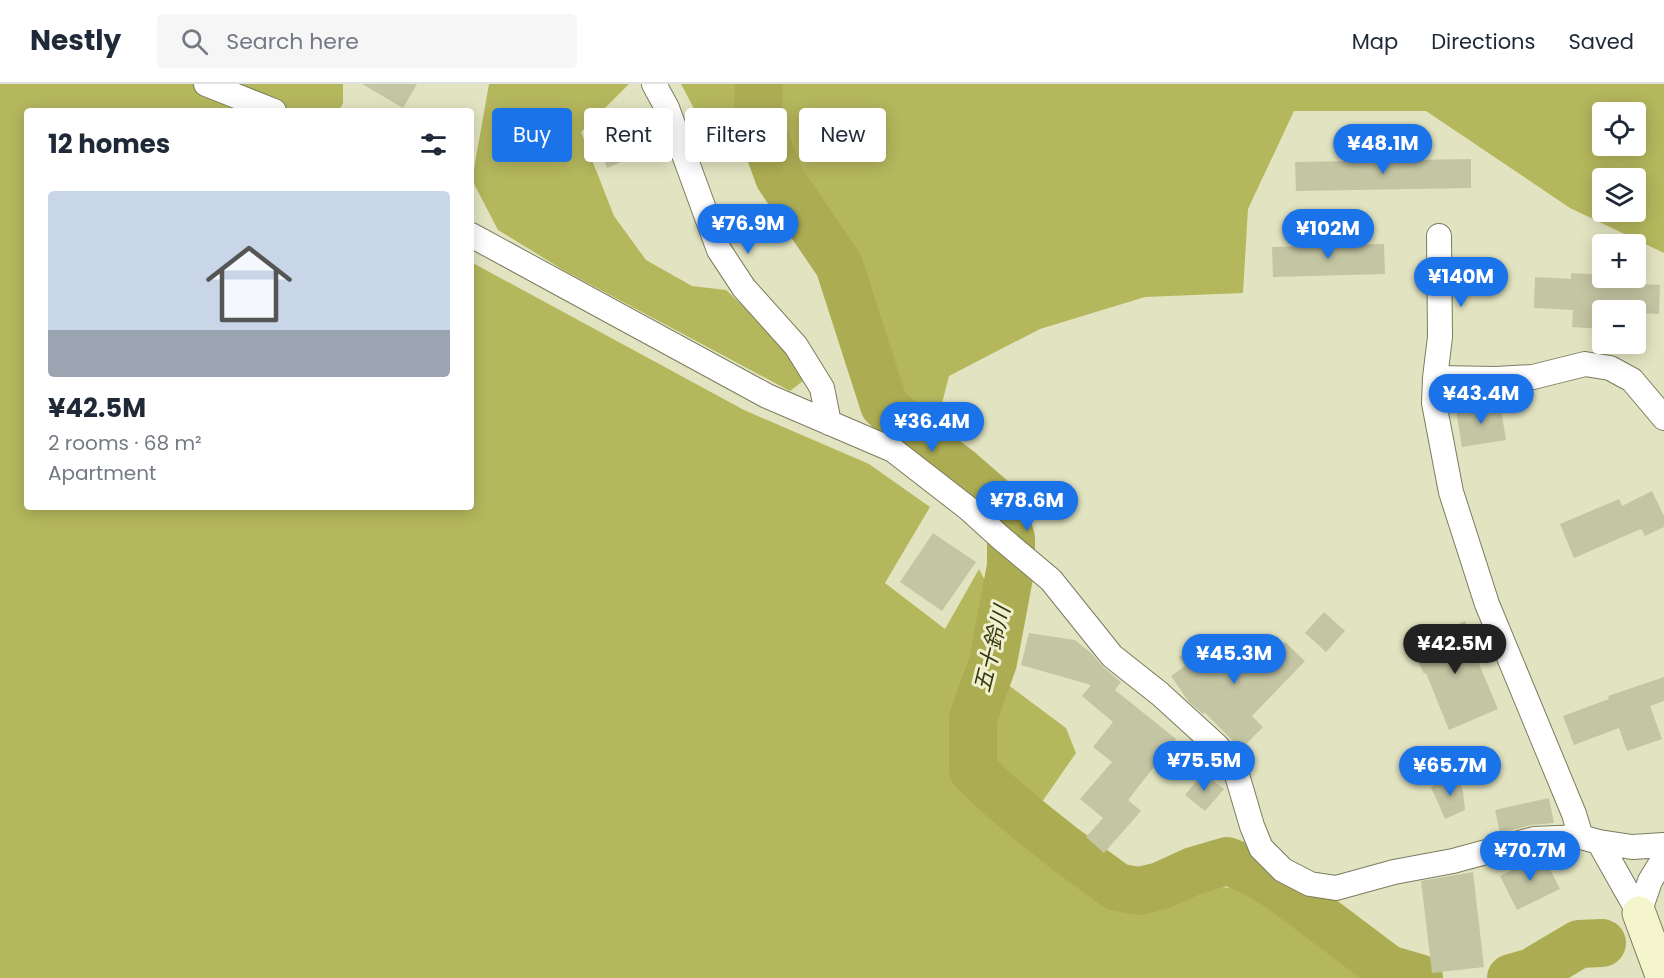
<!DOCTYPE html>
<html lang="en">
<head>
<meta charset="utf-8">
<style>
	:root { --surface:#fff; --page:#f6f6f7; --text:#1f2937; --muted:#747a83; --line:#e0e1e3; --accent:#1a73e8 }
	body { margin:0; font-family:Poppins,"Noto Sans JP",sans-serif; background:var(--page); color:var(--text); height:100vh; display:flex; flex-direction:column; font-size:22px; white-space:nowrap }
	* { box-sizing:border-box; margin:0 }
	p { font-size:20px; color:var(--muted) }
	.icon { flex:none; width:33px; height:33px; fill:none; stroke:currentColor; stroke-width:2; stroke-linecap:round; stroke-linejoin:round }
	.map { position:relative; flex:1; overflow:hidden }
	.panel { position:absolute; left:24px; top:24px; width:450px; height:402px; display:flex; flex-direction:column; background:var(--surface); border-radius:6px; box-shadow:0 3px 15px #0003 }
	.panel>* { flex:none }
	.banner { position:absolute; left:492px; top:24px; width:570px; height:54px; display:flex; gap:12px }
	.tools { position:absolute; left:1592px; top:18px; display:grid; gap:12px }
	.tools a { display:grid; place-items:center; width:54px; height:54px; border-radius:6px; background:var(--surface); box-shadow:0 3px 15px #0003; font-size:30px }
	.price { position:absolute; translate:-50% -51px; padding:0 14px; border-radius:21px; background:var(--accent); color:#fff; font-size:20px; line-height:39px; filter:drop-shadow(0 2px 3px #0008) }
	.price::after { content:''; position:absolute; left:50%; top:36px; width:18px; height:14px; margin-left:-9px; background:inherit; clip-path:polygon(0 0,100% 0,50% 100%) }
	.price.current { background:#222; color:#fff }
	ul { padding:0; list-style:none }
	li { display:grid; align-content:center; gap:12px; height:318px; padding:0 24px }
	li+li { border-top:2px solid var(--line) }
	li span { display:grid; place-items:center; height:186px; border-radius:6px; color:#555 }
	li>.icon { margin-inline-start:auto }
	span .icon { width:108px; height:108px; fill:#fffc; stroke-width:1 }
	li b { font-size:26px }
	h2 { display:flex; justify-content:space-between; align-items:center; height:72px; padding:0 24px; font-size:26px }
	.tag { padding:0 21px; border-radius:6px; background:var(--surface); box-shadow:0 3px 15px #0003; font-size:21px; line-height:54px }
	.tag.current { background:var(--accent); color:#fff }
	header { display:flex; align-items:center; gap:36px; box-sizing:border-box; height:84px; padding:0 30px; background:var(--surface); border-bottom:2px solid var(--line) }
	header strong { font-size:28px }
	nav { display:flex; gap:33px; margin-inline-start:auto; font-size:21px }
	.search { width:420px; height:54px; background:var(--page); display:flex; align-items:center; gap:15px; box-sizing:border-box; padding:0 21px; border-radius:6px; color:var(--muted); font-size:22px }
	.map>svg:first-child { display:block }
	.forest { fill:#b5b75d; fill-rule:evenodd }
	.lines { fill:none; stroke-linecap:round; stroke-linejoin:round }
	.river { stroke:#acad53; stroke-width:48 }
	.building { fill:#c4c5a3 }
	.street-casing { stroke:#7a7c5c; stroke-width:26 }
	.secondary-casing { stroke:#7a7c5c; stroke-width:35 }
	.street { stroke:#fff; stroke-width:24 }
	.secondary { stroke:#f4f4cd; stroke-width:33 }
	.labels { text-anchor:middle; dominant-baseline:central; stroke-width:6; stroke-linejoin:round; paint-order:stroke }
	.water-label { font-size:22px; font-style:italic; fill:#383811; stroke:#eff1ce }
</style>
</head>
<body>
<header>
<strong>Nestly</strong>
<div class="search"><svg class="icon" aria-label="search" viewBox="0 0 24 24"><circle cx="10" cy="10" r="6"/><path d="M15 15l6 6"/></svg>Search here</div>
<nav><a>Map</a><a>Directions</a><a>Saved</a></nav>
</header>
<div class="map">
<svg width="1664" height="894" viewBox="0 0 1664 894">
	<rect width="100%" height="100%" fill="#e2e4c1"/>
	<path class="forest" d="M 0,0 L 343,0 L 343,19 L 339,27 L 27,27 L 27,423 L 471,423 L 471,178 L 744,326 L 869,380 L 930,423 L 885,499 L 945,545 L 979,485 L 992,510 L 979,579 L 1066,644 L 1076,669 L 1021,748 L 1102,809 L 1151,822 L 1202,800 L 1248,807 L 1352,884 L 1368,894 L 0,894 Z
		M 489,0 L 629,0 L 581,48 L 614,132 L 646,176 L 692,202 L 726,206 L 766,244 L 807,294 L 790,307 L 565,187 L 498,146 L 472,96 Z
		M 681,0 L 1664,0 L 1664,169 L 1570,124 L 1426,27 L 1294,27 L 1248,125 L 1243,209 L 1145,213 L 1040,245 L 949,292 L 940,327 L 916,336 L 894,305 L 874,231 L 817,120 L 779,64 L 736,53 L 701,38 ZM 1602,28 L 1635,28 L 1635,62 L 1602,62 ZM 1602,94 L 1635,94 L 1635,128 L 1602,128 Z"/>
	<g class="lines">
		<path class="river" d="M 759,0 L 758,35 L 779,93 L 839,181 L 884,321 L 930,364 L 961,388 L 999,421 L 1005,436 L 1011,454 L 1011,482 L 993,578 L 973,634 L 973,686 L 992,705 L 1026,734 L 1065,765 L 1117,803 L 1139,807 L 1160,802 L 1193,787 L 1227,777 L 1252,787 L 1279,803 L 1388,885 L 1419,894
			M 1511,894 L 1532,888 L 1579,860 L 1602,859"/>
	</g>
	<path class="building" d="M 362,0 L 417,0 L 403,24 Z
		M 643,29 L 657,63 L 607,84 L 593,51 Z
		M 1471,75 L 1471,104 L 1296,107 L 1295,78 Z
		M 1384,160 L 1385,190 L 1273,193 L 1272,163 Z
		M 1571,189 L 1592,190 L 1592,198 L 1660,201 L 1659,230 L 1635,229 L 1635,226 L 1602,226 L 1602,245 L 1572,243 L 1573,226 L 1534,224 L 1535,193 L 1571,195 Z
		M 1500,319 L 1506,356 L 1462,363 L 1456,326 Z
		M 1652,407 L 1664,432 L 1664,443 L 1645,452 L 1641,445 L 1574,474 L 1560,440 L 1619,415 L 1622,422 Z
		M 933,449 L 976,478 L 942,527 L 900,498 Z
		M 1324,528 L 1345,547 L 1326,568 L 1305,549 Z
		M 1465,537 L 1478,566 L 1474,568 L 1498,625 L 1449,646 L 1426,589 L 1424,590 L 1411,561 Z
		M 1029,549 L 1075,556 L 1091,569 L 1103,583 L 1121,598 L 1115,606 L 1176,655 L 1128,716 L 1141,727 L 1104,769 L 1086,753 L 1103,734 L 1080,715 L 1112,678 L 1093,663 L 1113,638 L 1082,612 L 1091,601 L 1021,581 Z
		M 1242,555 L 1262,582 L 1285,558 L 1305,577 L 1252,632 L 1263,643 L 1241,665 L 1205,629 L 1203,630 L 1189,618 L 1171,592 L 1185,582 L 1179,573 L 1197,561 L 1204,570 L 1211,565 L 1217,573 Z
		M 1664,593 L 1664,617 L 1650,622 L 1662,655 L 1627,667 L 1619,644 L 1574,661 L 1563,632 L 1609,615 L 1608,612 Z
		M 1203,689 L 1224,705 L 1205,727 L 1185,711 Z
		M 1456,691 L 1463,707 L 1465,726 L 1445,735 L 1431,703 Z
		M 1549,714 L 1554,739 L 1531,741 L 1500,749 L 1495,726 Z
		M 1543,771 L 1560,805 L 1517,826 L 1500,792 Z
		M 1473,788 L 1484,883 L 1432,889 L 1421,797 Z"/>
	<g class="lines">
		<defs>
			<path id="street" d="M 206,0 L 274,27
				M 654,0 L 667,24 L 719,166 L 744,204 L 796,262 L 822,304 L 829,339
				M 471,151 L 767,312 L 893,366 L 969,425 L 1001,454 L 1051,496 L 1112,572 L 1160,610 L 1217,662 L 1237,691 L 1252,742 L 1261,764 L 1283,786 L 1310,800 L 1336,804 L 1394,788 L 1453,777 L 1534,755 L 1581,753 L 1599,758 L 1639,829 L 1650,797 L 1664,774
				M 1439,152 L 1440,253 L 1435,294 L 1434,319 L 1451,408 L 1487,520 L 1574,730 L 1581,753
				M 1435,294 L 1496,295 L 1533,293 L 1585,280 L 1610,284 L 1632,296 L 1664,334
				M 1599,758 L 1632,763 L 1664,761"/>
			<path id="secondary" d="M 1639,829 L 1663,894"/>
		</defs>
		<use href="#street" class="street-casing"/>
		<use href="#secondary" class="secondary-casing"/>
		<use href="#street" class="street"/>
		<use href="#secondary" class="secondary"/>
	</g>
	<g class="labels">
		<g class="water-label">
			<text transform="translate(992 565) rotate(-76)">五十鈴川</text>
		</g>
	</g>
</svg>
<div class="tools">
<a><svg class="icon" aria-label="locate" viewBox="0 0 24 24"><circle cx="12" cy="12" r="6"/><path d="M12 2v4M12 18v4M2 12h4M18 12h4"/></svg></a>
<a><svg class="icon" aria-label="layers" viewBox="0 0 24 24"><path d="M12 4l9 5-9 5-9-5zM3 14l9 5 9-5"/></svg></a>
<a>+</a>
<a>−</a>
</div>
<b class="price" style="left:1383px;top:91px">¥48.1M</b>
<b class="price" style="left:748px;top:171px">¥76.9M</b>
<b class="price" style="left:1328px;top:176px">¥102M</b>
<b class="price" style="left:1461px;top:224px">¥140M</b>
<b class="price" style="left:1481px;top:341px">¥43.4M</b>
<b class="price" style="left:932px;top:369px">¥36.4M</b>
<b class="price" style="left:1027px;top:448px">¥78.6M</b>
<b class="price current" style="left:1455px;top:591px">¥42.5M</b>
<b class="price" style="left:1234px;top:601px">¥45.3M</b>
<b class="price" style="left:1204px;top:708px">¥75.5M</b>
<b class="price" style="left:1450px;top:713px">¥65.7M</b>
<b class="price" style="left:1530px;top:798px">¥70.7M</b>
<div class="banner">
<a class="tag current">Buy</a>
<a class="tag">Rent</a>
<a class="tag">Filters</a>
<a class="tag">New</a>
</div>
<section class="panel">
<h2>12 homes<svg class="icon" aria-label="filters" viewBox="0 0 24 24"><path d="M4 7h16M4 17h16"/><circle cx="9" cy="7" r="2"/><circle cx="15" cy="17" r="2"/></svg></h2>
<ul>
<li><span style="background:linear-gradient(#c9d6e8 75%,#9aa5b1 0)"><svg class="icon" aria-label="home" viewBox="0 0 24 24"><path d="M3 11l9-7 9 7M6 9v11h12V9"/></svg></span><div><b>¥42.5M</b><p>2 rooms · 68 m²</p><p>Apartment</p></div></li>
</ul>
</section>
</div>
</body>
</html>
